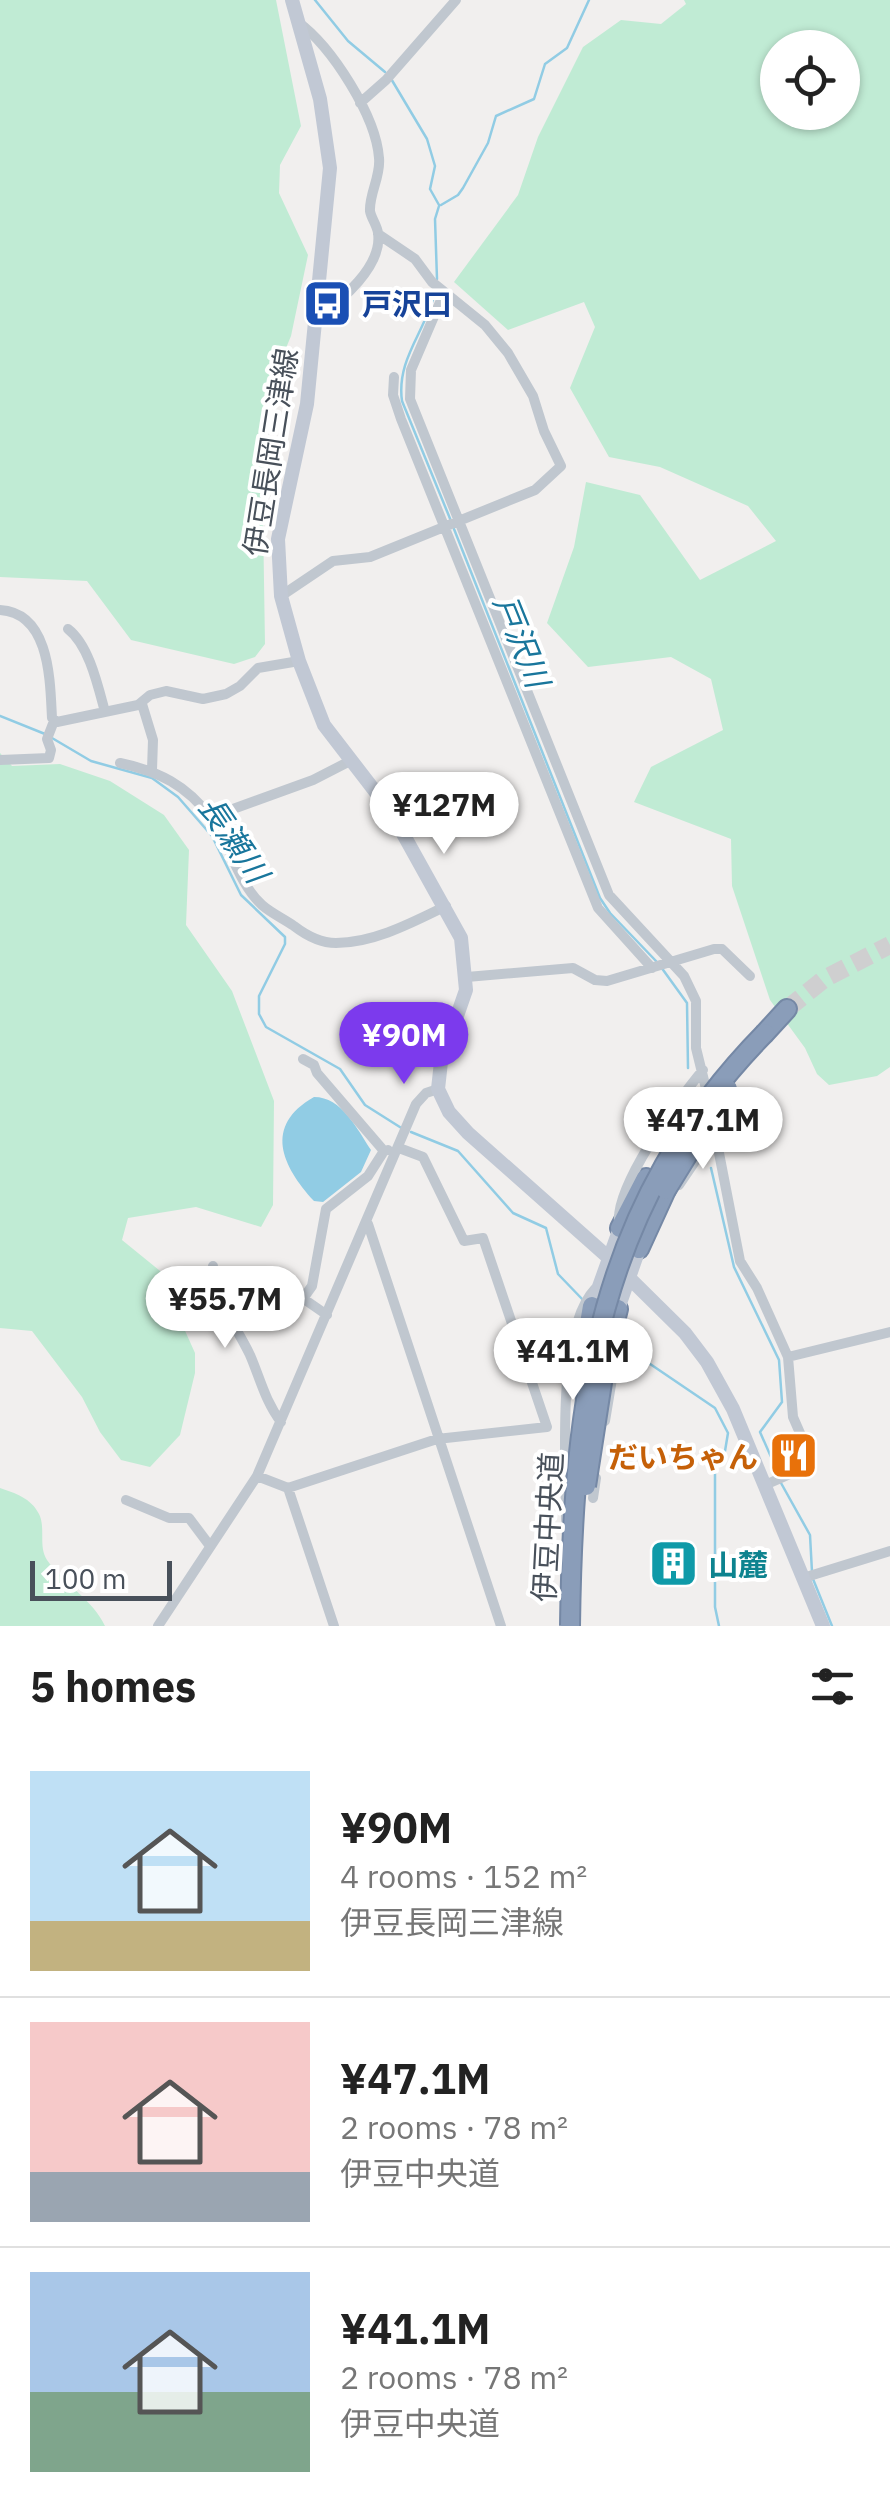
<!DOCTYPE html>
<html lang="en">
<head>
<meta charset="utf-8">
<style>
	:root { --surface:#fff; --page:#f6f6f6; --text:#222; --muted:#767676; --line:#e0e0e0; --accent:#7c3aed }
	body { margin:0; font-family:"IBM Plex Sans","Noto Sans JP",sans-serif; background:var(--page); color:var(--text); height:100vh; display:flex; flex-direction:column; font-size:38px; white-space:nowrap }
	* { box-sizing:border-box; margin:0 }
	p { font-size:32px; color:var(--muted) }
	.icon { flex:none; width:55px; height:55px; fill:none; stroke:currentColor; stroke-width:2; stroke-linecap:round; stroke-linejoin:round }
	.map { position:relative; height:1626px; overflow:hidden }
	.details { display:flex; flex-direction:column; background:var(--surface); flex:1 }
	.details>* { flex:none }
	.tools { position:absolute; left:760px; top:30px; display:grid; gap:20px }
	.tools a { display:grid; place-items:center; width:100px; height:100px; border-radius:50%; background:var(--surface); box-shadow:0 2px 8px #0004; font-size:50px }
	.scale { position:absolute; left:30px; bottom:25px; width:142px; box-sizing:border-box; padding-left:10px; border:5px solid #48505a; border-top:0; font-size:28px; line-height:35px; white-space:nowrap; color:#48505a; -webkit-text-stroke:8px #fff; paint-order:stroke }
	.price { position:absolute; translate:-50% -85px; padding:0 22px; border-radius:35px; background:#fff; color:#222; font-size:32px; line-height:65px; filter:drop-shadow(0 2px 5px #0008) }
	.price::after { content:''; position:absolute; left:50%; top:60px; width:30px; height:22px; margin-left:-15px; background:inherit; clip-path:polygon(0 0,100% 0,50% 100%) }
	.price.active { background:var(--accent); color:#fff }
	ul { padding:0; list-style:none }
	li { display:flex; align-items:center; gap:30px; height:250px; padding:0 30px }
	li+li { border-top:2px solid var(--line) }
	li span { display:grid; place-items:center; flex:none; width:280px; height:200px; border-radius:0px; color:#555 }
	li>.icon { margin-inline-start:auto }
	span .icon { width:120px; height:120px; fill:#fffc; stroke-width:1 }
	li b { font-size:42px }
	h2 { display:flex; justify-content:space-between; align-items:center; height:120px; padding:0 30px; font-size:42px }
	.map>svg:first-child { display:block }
	.green { fill:#c0ebd4; fill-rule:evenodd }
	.water { fill:#91cce4 }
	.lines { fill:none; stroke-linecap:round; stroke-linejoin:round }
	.stream { stroke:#91cce4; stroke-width:2.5 }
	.highway-tunnel { stroke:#cfcfd0; stroke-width:18; stroke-dasharray:18 9; stroke-linecap:butt }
	.highway-casing { stroke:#7588a5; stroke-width:22 }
	.street { stroke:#c0c7cf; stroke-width:10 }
	.secondary { stroke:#c1c8d4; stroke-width:14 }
	.highway { stroke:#8a9db9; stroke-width:18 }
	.highway-bridge-casing { stroke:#7588a5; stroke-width:22; stroke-linecap:butt }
	.highway-bridge { stroke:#8a9db9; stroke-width:18 }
	.labels { text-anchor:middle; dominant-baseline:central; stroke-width:8; stroke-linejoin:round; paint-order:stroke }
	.transit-label { font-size:30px; font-weight:bold; fill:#164399; stroke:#fff; text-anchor:start }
	.street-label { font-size:30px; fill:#48505a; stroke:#fff }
	.food-label { font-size:30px; font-weight:bold; fill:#c56008; stroke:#fff; text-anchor:end }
	.culture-label { font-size:30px; font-weight:bold; fill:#0d838f; stroke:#fff; text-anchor:start }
	.water-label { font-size:32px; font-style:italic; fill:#19769c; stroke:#fff }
</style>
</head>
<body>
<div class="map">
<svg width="890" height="1626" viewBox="0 0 890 1626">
	<rect width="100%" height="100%" fill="#f1efee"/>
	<path class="green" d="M 0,0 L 276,0 L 301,126 L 280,165 L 279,193 L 308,255 L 291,336 L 276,372 L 262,453 L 265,644 L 255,657 L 234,664 L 131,640 L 87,581 L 0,577 Z
		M 684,0 L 890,0 L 890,1067 L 877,1076 L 829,1085 L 817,1074 L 805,1048 L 770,1000 L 732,886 L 731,839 L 634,802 L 651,767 L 723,730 L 711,679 L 671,657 L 588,667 L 547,623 L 574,547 L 586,482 L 640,495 L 700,580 L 776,541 L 748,506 L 660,467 L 609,457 L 570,388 L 595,327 L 584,302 L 508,330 L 454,282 L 518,195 L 538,137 L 583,47 L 621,20 L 661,24 L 686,4 ZM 778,48 L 842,48 L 842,112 L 778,112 Z
		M 0,753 L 12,766 L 60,764 L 110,781 L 164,815 L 189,850 L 186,925 L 232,991 L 274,1101 L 273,1205 L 261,1227 L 196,1207 L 128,1218 L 122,1240 L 170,1279 L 173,1304 L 195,1353 L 195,1373 L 180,1435 L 150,1467 L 121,1460 L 100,1432 L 82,1397 L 32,1331 L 0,1328 Z
		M 0,1488 C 15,1493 31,1498 39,1514 C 46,1528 38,1546 47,1560 C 64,1584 93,1600 105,1626 L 0,1626 Z"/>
	<path class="water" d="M 314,1097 C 342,1097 357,1129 371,1150 L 361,1172 L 323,1202 L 314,1201 C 282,1166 263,1126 314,1097 Z"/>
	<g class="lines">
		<path class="stream" d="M 315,0 L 348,41 L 385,72
			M 390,77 L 427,139 L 435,166 L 430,189 L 439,205
			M 441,205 L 458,195 L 463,188 L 488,143 L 496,116 L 534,99 L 545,64 L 567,48 L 589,0
			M 437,279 L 435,219 L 439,206
			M 435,292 C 426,331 396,359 402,401 L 451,521
			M 454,529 L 600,898 L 610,913 L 656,961
			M 0,716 L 45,734
			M 52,738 L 91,761 L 152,778 L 178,797 L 212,836 L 241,895 L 285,937 L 285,944 L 259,996 L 259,1014 L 266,1027 L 340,1069 L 365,1105 L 403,1129
			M 661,967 L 687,1003 L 688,1068
			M 411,1132 L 458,1151 L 513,1213 L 546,1228 L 558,1274 L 584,1301
			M 711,1168 L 734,1267 L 779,1360 L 782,1402 L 760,1432 L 779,1475
			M 622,1349 L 628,1349 L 715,1408 L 728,1433 L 725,1451 L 715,1465 L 715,1607 L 719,1626
			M 781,1483 L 810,1535 L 812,1572
			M 813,1579 L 832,1626"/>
		<path class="highway-tunnel" d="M 787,1009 L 824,979 L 890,945"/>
		<defs>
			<path id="highway" d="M 765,1033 L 787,1009
				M 620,1228 L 646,1178
				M 639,1249 L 666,1190
				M 583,1359 L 592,1306
				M 605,1363 L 618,1309"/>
		</defs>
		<use href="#highway" class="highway-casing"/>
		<path class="street" d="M 298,22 C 332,47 376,116 379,158 C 381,176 369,194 370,211 C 371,218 377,225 378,233 C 383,266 341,301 318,317
			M 360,103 L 386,80 L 456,0
			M 444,293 L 411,370 L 410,399 L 609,895 L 684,976 L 696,1001 L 696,1048 L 709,1101
			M 394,377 L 393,395 L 401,419 L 598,908 L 652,968
			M 281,596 L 333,561 L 370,557 L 535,490 L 561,466 L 544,431 L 533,396 L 508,353 L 485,325 L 432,282 L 415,259 L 378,234
			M 0,610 C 50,613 50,680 52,718 L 57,722 L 138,705 L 150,695 L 166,691 L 203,699 L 226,694 L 240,686 L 258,668 L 299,661
			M 68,629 C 89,645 98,686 105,712
			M 142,704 L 153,740 L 152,770
			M 0,760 L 49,758 L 51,750 L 47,739 L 54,721
			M 120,763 C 158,771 187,785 211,818 C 230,844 237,882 262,905 C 271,913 284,919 294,926 C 307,936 320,943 336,943 C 374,943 413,922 446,906
			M 211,817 L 313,780 L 350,761
			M 467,977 L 573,968 L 595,980 L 607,981 L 714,949 L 722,949 L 750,976
			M 303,1059 L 314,1065 L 317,1073 L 384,1151 L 388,1150
			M 712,1117 L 740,1261 L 757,1288 L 788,1357 L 793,1417 L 810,1456 L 806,1467 L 765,1485
			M 679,1185 L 715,1132
			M 368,1224 L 501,1626
			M 620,1227 C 609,1193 680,1097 703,1070
			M 213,1266 C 213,1298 237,1327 250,1355 C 260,1378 265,1401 281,1422
			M 272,1277 L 327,1315
			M 302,1300 L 312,1286 L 326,1209 L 368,1176 L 384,1151
			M 788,1357 L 890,1332
			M 605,1421 L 621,1325
			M 257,1476 L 288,1488 L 437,1439 L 547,1427 L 483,1238 L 464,1241 L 423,1157 L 399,1148
			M 288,1488 L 334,1626
			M 593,1498 L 596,1478
			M 126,1500 L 169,1518 L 189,1518 L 210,1546
			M 566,1520 C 566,1464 556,1330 595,1289
			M 803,1578 L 890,1551
			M 158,1626 L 257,1476 L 416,1104 L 426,1093 L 438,1089"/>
		<path class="secondary" d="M 292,0 L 320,99 L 330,168 L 307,404 L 278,539 L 281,596 L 299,661 L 324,725 L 391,812 L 461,938 L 466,990 L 441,1062 L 438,1089 L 449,1112 L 468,1133 L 609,1258 L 685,1333 L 707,1362 L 733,1409 L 823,1626
			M 592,1306 L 620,1228
			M 618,1309 L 639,1249"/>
		<use href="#highway" class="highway"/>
		<defs>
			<path id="highway-bridge" d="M 666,1190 L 728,1089
				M 586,1486 L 605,1363
				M 570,1626 C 573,1398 597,1204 765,1033"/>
		</defs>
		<use href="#highway-bridge" class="highway-bridge-casing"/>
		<use href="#highway-bridge" class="highway-bridge"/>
	</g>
	<defs>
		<symbol id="bus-square" viewBox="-11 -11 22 22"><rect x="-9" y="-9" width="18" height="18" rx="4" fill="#1a4fb4" stroke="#fff"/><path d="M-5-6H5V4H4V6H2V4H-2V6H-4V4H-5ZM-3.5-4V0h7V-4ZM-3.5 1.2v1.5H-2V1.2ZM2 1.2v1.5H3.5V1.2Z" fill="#fff"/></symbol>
		<symbol id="restaurant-square" viewBox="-11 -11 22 22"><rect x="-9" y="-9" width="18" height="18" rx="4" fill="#e8710a" stroke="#fff"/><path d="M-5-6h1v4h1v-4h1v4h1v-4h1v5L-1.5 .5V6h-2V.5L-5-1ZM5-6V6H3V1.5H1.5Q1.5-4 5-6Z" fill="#fff"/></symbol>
		<symbol id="building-square" viewBox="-11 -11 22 22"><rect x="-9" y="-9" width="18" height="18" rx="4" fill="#0f9aa8" stroke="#fff"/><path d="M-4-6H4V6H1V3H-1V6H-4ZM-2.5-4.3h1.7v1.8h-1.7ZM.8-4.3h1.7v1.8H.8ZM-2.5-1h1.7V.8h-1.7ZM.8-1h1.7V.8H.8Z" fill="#fff"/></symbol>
	</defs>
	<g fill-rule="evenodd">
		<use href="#bus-square" x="300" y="276" width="55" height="55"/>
		<use href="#restaurant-square" x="766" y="1428" width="55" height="55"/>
		<use href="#building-square" x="646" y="1536" width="55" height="55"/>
	</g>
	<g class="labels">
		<g class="transit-label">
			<text x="362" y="303">戸沢口</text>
		</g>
		<g class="street-label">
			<text transform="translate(270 452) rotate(-81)">伊豆長岡三津線</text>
			<text transform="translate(547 1527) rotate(-87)">伊豆中央道</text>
		</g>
		<g class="food-label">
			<text x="758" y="1456">だいちゃん</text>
		</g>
		<g class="culture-label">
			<text x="708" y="1564">山麓</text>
		</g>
		<g class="water-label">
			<text transform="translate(522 641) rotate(68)">戸沢川</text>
			<text transform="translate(234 839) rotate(56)">長瀬川</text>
		</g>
	</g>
</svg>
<div class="tools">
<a><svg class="icon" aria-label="locate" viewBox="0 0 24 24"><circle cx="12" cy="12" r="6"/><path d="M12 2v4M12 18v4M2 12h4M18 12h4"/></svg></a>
</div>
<div class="scale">100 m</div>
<b class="price" style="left:444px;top:857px">¥127M</b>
<b class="price active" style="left:404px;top:1087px">¥90M</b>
<b class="price" style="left:703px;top:1172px">¥47.1M</b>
<b class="price" style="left:225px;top:1351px">¥55.7M</b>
<b class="price" style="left:573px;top:1403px">¥41.1M</b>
</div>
<section class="details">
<h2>5 homes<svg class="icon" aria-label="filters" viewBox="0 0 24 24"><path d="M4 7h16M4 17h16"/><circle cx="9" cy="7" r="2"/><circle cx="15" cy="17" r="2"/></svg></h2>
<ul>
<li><span style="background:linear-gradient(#bfe0f5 75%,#c2b280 0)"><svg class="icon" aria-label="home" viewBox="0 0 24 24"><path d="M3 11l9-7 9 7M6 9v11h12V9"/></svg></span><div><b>¥90M</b><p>4 rooms · 152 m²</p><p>伊豆長岡三津線</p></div></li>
<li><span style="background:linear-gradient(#f6c9c9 75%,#9aa5b1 0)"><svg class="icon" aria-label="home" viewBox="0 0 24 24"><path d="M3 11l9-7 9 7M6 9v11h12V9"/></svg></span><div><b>¥47.1M</b><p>2 rooms · 78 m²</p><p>伊豆中央道</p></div></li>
<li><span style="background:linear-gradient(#a9c7e8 60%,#7fa58c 0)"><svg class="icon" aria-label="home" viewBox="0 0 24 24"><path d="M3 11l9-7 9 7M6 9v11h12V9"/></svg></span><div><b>¥41.1M</b><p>2 rooms · 78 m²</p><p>伊豆中央道</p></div></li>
</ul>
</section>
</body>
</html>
